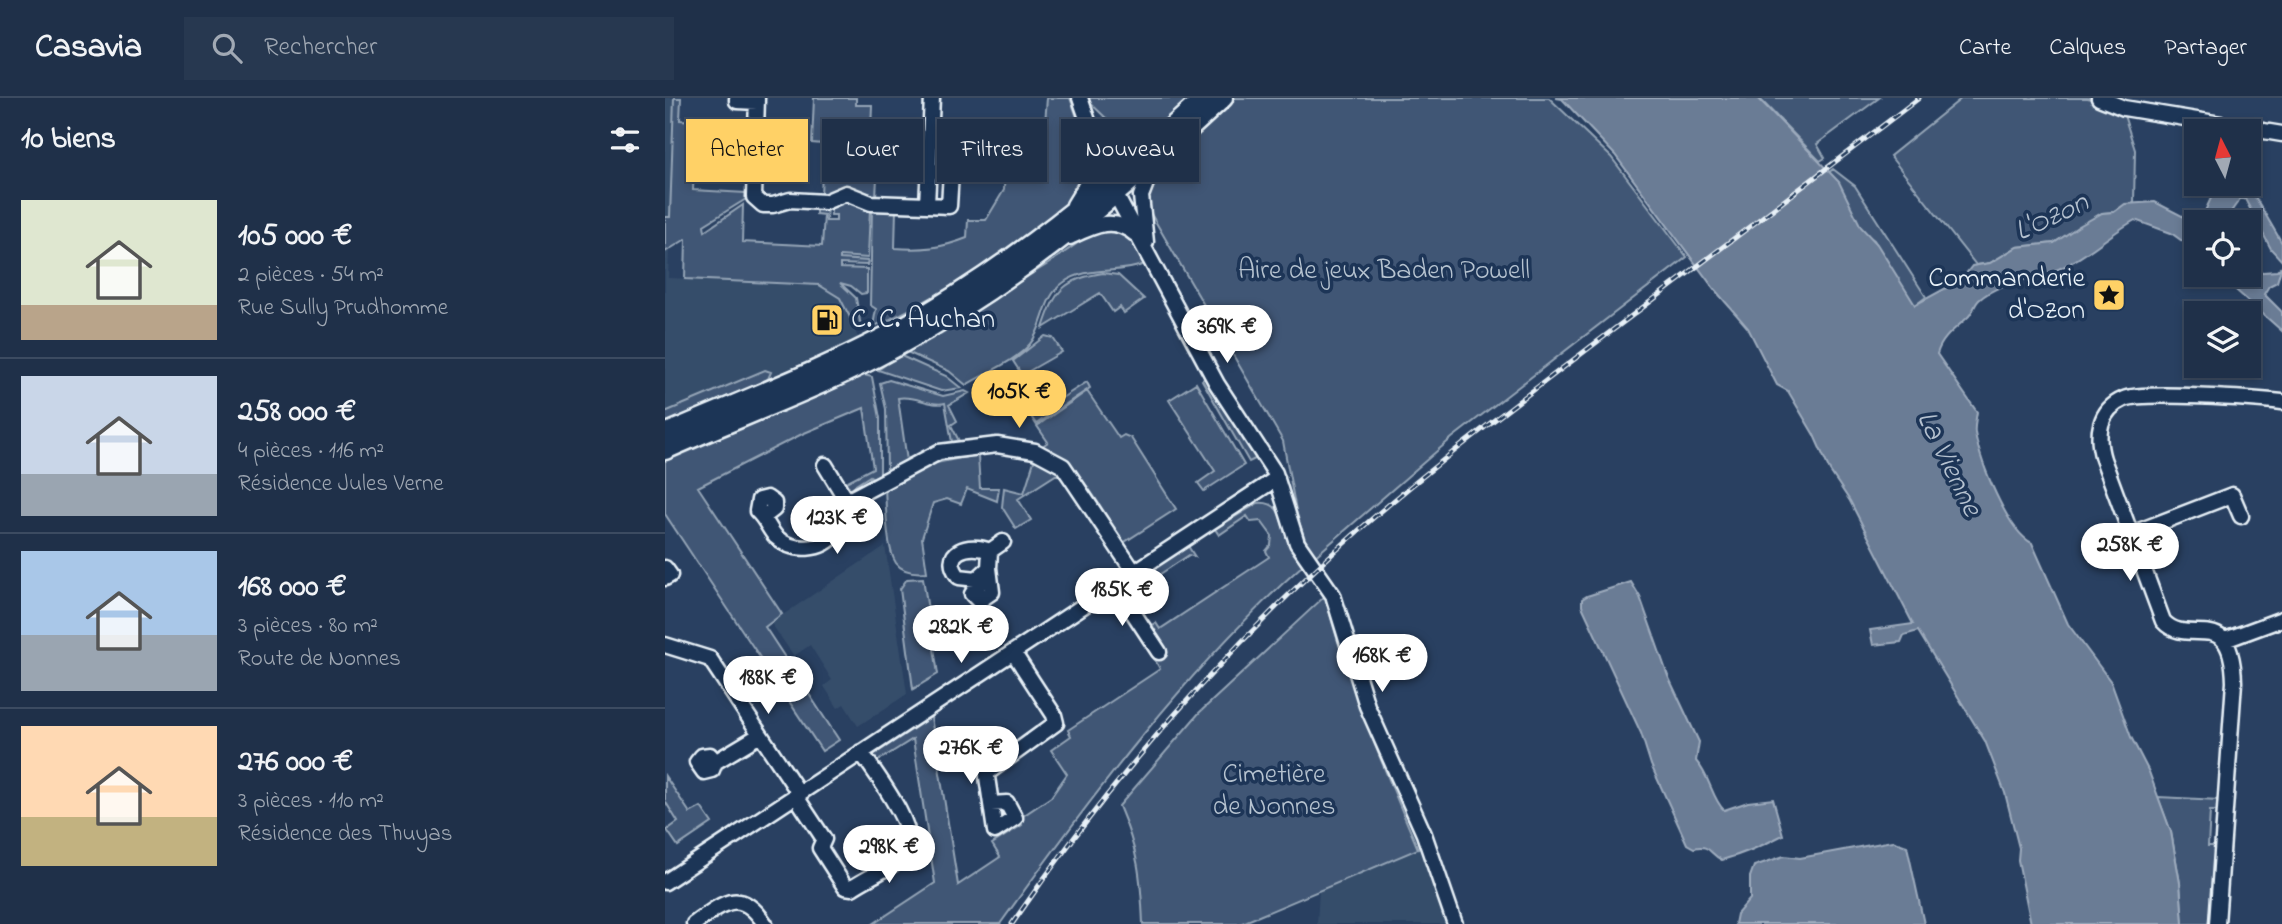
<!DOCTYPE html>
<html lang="fr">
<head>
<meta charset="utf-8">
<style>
	:root { --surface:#1f3049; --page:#273850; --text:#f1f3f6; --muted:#a1a9b4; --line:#3c4b61; --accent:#ffd166 }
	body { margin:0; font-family:"Indie Flower",sans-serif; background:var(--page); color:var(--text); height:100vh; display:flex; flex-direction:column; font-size:26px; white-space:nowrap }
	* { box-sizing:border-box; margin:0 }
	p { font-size:23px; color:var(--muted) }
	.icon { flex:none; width:38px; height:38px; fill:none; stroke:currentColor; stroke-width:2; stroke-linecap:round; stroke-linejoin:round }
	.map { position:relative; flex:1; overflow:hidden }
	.panel { display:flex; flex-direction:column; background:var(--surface); width:665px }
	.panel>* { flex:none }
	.hud { position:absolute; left:21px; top:21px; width:665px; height:63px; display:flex; gap:14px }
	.needle { width:46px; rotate:354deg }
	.fabs { position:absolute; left:1519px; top:21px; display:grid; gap:14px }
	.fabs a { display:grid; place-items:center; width:77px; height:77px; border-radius:0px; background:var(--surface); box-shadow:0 4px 10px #0003,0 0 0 2px var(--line); font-size:35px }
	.price { position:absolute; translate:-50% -60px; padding:0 16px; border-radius:24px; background:#fff; color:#222; font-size:23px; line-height:46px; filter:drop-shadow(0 2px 4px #0008) }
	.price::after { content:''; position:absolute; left:50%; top:42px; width:21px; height:16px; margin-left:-10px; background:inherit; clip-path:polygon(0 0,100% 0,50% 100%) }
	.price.active { background:var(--accent); color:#111 }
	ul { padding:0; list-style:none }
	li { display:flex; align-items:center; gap:21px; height:175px; padding:0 21px }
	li+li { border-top:2px solid var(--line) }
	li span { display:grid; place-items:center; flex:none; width:196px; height:140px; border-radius:0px; color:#555 }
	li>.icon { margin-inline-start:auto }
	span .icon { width:84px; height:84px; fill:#fffc; stroke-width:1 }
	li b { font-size:30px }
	h2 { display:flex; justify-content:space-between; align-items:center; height:84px; padding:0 21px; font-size:30px }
	.chip { padding:0 24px; border-radius:0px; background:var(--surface); box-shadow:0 4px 10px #0003,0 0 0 2px var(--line); font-size:24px; line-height:63px }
	.chip.active { background:var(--accent); color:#111 }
	header { display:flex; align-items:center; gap:42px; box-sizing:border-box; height:98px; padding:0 35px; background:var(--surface); border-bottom:2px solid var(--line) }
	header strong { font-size:33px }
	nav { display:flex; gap:38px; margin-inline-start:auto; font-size:24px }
	.search { width:490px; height:63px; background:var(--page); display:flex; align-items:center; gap:18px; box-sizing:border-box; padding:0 24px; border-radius:0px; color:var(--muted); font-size:26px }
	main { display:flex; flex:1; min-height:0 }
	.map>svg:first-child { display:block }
	.built { fill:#364d6b }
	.green { fill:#415774; stroke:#94a4b6; stroke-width:2 }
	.water { fill:#6b7c95; stroke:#9dabbd; stroke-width:2 }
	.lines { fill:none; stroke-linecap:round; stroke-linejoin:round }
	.minor-casing { stroke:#e8f1f8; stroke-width:19 }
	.major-casing { stroke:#e8f1f8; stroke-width:23 }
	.minor { stroke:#1d3557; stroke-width:14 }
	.major { stroke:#1d3557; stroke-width:18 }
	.rail-casing { stroke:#e8f1f8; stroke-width:5 }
	.rail { stroke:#1d3557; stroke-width:2.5; stroke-dasharray:8; stroke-linecap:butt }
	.labels { text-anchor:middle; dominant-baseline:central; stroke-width:7; stroke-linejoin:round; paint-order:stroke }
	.park-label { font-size:28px; fill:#b6c3d0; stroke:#1d3557 }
	.poi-label { font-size:28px; fill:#e8f1f8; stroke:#1d3557; text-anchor:end }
	.water-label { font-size:30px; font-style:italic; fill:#b6c2d0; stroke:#1d3557 }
</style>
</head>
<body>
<header>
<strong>Casavia</strong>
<div class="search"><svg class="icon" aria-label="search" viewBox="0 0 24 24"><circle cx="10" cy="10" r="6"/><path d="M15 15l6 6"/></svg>Rechercher</div>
<nav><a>Carte</a><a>Calques</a><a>Partager</a></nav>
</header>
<main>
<section class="panel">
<h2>10 biens<svg class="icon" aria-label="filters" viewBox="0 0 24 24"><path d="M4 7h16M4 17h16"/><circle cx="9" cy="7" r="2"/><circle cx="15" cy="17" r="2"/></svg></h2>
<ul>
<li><span style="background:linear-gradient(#dfe7d0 75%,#b9a48a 0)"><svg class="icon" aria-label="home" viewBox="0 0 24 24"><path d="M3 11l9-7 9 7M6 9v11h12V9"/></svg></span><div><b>105 000 €</b><p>2 pièces · 54 m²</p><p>Rue Sully Prudhomme</p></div></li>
<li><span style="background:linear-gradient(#c9d6e8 70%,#9aa5b1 0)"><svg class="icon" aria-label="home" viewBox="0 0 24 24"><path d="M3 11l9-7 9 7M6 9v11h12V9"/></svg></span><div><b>258 000 €</b><p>4 pièces · 116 m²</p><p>Résidence Jules Verne</p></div></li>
<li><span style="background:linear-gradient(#a9c7e8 60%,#9aa5b1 0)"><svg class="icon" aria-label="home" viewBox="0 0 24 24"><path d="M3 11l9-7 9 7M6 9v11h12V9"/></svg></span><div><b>168 000 €</b><p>3 pièces · 80 m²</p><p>Route de Nonnes</p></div></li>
<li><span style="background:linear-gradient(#ffd9b3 65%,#c2b280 0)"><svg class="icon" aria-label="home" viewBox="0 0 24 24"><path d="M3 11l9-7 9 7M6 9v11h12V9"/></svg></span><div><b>276 000 €</b><p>3 pièces · 110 m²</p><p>Résidence des Thuyas</p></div></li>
</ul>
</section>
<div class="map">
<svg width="1617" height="826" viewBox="0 0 1617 826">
	<rect width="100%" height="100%" fill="#294061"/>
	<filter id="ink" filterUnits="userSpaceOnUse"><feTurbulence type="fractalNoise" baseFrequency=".0143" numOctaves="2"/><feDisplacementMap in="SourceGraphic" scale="14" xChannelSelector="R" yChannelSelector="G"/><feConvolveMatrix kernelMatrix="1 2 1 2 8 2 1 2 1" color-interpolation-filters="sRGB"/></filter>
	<g filter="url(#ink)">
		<path class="built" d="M 0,0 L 9,0 L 3,180 L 154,187 L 171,196 L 179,205 L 193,240 L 0,325 Z
			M 220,448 L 242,596 L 193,628 L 179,606 L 173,610 L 159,588 L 167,582 L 145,547 L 129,558 L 106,525 Z
			M 758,750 L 784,826 L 652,826 L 654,793 Z"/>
		<path class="green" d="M 9,0 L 16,0 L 15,22 L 31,23 L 28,92 L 81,95 L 81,101 L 39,127 L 40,133 L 78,107 L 77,144 L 157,148 L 159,117 L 151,116 L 151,108 L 162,108 L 161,123 L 171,123 L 171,117 L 166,117 L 166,109 L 177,101 L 205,110 L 203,160 L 175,158 L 175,161 L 203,163 L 202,167 L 175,166 L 175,170 L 202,171 L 202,195 L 196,196 L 186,188 L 175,185 L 191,200 L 196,229 L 189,227 L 175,200 L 154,187 L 20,181 L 21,141 L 0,154 L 0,119 L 5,119 Z
			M 149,0 L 191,0 L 191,7 L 207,7 L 205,59 L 213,60 L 211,99 L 156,99 L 158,46 L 147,45 Z
			M 382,0 L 405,0 C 414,25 426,51 419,78 C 418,85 411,96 407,102 C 388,130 242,218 208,228 L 211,211 L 205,207 L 207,110 L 231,111 L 230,150 C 257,152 277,150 302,140 L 303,122 L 321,122 L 339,92 L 340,61 L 328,60 L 329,34 L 341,34 L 342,23 L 380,25 Z
			M 420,0 L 525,0 L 484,36 L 466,44 Z
			M 564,0 L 884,0 L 946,59 L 1022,159 L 787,340 L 647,461 L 632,418 L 618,343 L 486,116 L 483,117 C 464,81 541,23 564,0 Z
			M 1094,0 L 1214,0 L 1152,46 L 1160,60 L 1155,63 Z
			M 1297,0 L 1423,0 L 1458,14 L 1470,52 L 1469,105 L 1449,114 L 1437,115 L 1389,145 L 1352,149 L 1325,165 L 1311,167 L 1225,58 Z
			M 1168,71 L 1190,88 L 1261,199 L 1248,209 L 1209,142 L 1196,133 L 1163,75 Z
			M 447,130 L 464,139 L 480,166 C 453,177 422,167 398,185 C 377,200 380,228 365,246 C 350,264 320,275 301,287 L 284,273 L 240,253 L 383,166 L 424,137 Z
			M 438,175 L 453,177 L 479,201 L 459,215 L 455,209 L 448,214 L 435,195 L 378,230 C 390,193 398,181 438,175 Z
			M 380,238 L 388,240 L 397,254 L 357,277 L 348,263 Z
			M 234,257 L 281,278 L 296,290 L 276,293 L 213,272 Z
			M 100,272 L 106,274 L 103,281 L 0,331 L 0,314 Z
			M 199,277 L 207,279 L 215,320 L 215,378 L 210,381 L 205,378 L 189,388 L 193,391 L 184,392 L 177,386 L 208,370 L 199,310 L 137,336 L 33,389 L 117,516 L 100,529 L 174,642 L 157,653 L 0,416 L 0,360 L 166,288 Z
			M 542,279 L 592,360 L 584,364 L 537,282 Z
			M 224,282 L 278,298 L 300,293 L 304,295 L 284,307 L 292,323 L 286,327 L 294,343 L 287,344 L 280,305 C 265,309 251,297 233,300 L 242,363 L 222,374 L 221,311 L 215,285 Z
			M 422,284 L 425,290 L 371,326 L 353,299 L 365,291 L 381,310 Z
			M 531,285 L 579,367 L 539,393 L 533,385 L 550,373 L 504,302 Z
			M 422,293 L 454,340 L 459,337 L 466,340 L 511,411 L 458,445 C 439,416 411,358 376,349 L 383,344 L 372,328 Z
			M 321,355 L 313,358 L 315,390 L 334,390 L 332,403 L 302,391 L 296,406 L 282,401 L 268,405 L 257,440 L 262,474 C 252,475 238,475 231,465 C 221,450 221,407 220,388 L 266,366 Z
			M 363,359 L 390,371 L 398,382 L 392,376 L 353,401 L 366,422 L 351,431 L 337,409 L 339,390 L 359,395 L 369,363 Z
			M 593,405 C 618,403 615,424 622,441 C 626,451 632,458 639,466 C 522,571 426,699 335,826 L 208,826 L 270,785 L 248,641 L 208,666 L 204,660 L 266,619 L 293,787 L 335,759 L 327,746 L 357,727 L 355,720 L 386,699 L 402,676 L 386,652 L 406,638 L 403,632 L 495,571 L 490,562 L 493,559 L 488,527 L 491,525 L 495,531 L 604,459 L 601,453 L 606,447 L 607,438 L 596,423 L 586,424 L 582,418 L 554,437 L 550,431 Z
			M 523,448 L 530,459 L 524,457 L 468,494 L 470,498 L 466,500 L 459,490 Z
			M 258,480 L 273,576 L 248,591 L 235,491 L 242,481 Z
			M 660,498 C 683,586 718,668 753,751 L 575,826 L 478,826 C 476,777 473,753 454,708 L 534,615 Z
			M 0,678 L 25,715 L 36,709 L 47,725 L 13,748 L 2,732 L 13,724 L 0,703 Z
			M 1493,699 L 1554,702 L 1554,713 L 1545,713 L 1543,748 L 1552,748 L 1546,826 L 1518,826 L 1515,785 L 1506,734 Z"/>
		<path class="water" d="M 891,0 L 1093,0 L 1174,84 L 1196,129 L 1212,146 L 1250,207 L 1296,182 L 1307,168 L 1325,165 L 1352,149 L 1389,145 L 1414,128 L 1437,115 L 1449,114 L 1460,106 L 1490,104 L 1531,125 L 1531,153 L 1506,135 L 1470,122 C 1445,136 1425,156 1398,169 C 1371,183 1338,181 1314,202 C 1309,207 1308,215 1302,220 C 1290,231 1277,239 1272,256 L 1312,314 C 1311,321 1309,328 1310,335 C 1315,363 1342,433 1367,445 L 1403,526 L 1446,584 L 1466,639 L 1484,674 L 1506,734 L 1515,785 L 1518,826 L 1366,826 L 1353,762 L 1354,750 L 1340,695 L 1320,643 L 1253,533 L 1239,537 L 1236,544 L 1208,547 L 1205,532 L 1248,526 L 1185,403 L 1165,373 L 1149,337 L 1123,293 L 1112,287 L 1083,230 L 1050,192 L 950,57 L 897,1 Z
			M 1552,87 L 1562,97 L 1576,86 L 1589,97 L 1617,145 L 1617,163 L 1606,151 L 1580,101 L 1575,101 L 1565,115 L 1565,124 L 1535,124 Z
			M 1617,168 L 1612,184 L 1604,188 L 1599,196 L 1617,214 L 1617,233 L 1554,177 L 1612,173 Z
			M 966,484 L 975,499 L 1003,578 L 1034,644 L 1031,663 C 1045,678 1047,701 1059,712 L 1083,704 L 1108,701 L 1118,737 C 1099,747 1078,756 1057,762 C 1044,756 1046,746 1029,750 L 1022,746 L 986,667 L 976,635 L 917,508 L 917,501 L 922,498 Z
			M 1227,743 L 1242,748 L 1259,826 L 1070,826 L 1072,816 L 1085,801 L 1085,779 L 1089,768 L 1119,758 L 1135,760 Z"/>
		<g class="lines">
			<defs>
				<path id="minor" d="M 72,0 L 72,3 L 92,4
					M 92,0 L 89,99 L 98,107 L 108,107 L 125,102 L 160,104 L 181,95 L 206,105 L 262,107 L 267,0
					M 415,0 L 444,84 L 552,286 L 610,375 L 632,445 L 668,497 L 702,608 L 759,736 L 790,826
					M 1434,0 L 1459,10 L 1617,36
					M 430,35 C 453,52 467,50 491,37
					M 262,107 L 284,108 L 286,74 L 263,72
					M 409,107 L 423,84 L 425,47
					M 405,139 C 428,128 448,117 470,136
					M 481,144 L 476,98 L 488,67
					M 182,403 L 274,354 L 332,347 L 370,353 L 398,368 L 469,474
					M 100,418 L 109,411 L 109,405 L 102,400 L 94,402 L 92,413 C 101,421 103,430 111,439 C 128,455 158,453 171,435 C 178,426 180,414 182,403 L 160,367
					M 1466,436 L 1567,397 L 1576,418
					M 325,453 L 324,470 L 312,481 L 294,479 C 274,454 304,444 325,453 L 338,444
					M 0,470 L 5,477 L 0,480
					M 312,481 L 314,486 L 307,496 L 314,503 L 327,494 L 324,470
					M 450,487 L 494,554
					M 1560,542 L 1617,521
					M 0,547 L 45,561 L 134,695
					M 50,664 L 45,657 L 37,658 L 32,664 L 39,674 L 47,672 L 50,664 L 95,637
					M 130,697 L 159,741 L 155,750 L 180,789 L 187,790 C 203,779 229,769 241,754 C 257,735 208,672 196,654
					M 326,706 L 342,705 L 350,720 L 330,733 L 322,679 L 322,675 L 391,625 L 389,617 L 348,554
					M 0,784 L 612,380
					M 29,826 C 59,804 76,789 100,826
					M 1552,826 L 1569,584 C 1567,504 1524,552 1498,523 L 1438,361 C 1431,338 1433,312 1459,301 C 1477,293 1592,301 1617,304"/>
				<path id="major" d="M 0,336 C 76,303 156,273 229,234 C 344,171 443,88 539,0
					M 0,352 C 76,318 156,290 229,250 C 354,183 455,96 558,0"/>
			</defs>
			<use href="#minor" class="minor-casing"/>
			<use href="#major" class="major-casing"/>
			<use href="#minor" class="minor"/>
			<use href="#major" class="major"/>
			<defs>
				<path id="rail" d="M 347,826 C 436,696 538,576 653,469 C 739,389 834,318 928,247 C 1036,165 1146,83 1254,0"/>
			</defs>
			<use href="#rail" class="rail-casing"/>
			<use href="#rail" class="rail"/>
		</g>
	</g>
	<defs>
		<symbol id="sight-square" viewBox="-11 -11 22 22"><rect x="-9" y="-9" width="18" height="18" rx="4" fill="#ffd166" stroke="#1d3557"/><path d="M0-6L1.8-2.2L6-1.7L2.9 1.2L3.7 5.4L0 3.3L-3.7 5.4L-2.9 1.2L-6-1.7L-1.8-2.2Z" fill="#111"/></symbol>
		<symbol id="fuel-square" viewBox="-11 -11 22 22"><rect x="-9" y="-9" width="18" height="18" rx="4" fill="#ffd166" stroke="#1d3557"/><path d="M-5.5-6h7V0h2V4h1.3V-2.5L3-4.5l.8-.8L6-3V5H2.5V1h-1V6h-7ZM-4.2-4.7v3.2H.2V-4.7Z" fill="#111"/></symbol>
	</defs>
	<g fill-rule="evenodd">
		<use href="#sight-square" x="1425" y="178" width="38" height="38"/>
		<use href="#fuel-square" x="143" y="203" width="38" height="38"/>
	</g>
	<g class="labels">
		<g class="park-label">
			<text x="719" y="173">Aire de jeux Baden Powell</text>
			<text x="609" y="677">Cimetière<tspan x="609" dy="32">de Nonnes</tspan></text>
		</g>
		<g class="poi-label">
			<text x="1420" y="181">Commanderie<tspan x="1420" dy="32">d'Ozon</tspan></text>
			<text x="186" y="222" text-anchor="start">C. C. Auchan</text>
		</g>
		<g class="water-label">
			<text transform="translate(1387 120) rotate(-25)">L'Ozon</text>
			<text transform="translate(1283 366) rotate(64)">La Vienne</text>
		</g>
	</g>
</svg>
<div class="fabs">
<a><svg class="needle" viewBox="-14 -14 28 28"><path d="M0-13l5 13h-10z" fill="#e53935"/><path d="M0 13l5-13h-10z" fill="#a1a9b4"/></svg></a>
<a><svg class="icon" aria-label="locate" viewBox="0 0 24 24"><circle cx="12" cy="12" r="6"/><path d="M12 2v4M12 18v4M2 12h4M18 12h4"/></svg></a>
<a><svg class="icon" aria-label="layers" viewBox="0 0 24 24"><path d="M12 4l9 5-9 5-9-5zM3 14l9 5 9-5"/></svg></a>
</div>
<b class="price" style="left:562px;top:267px">369K €</b>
<b class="price active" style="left:354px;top:332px">105K €</b>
<b class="price" style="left:172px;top:458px">123K €</b>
<b class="price" style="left:1465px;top:485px">258K €</b>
<b class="price" style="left:457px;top:530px">185K €</b>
<b class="price" style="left:296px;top:567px">282K €</b>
<b class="price" style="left:717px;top:596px">168K €</b>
<b class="price" style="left:103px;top:618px">188K €</b>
<b class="price" style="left:306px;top:688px">276K €</b>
<b class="price" style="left:224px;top:787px">298K €</b>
<div class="hud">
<a class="chip active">Acheter</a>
<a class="chip">Louer</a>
<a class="chip">Filtres</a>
<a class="chip">Nouveau</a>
</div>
</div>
</main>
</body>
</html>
